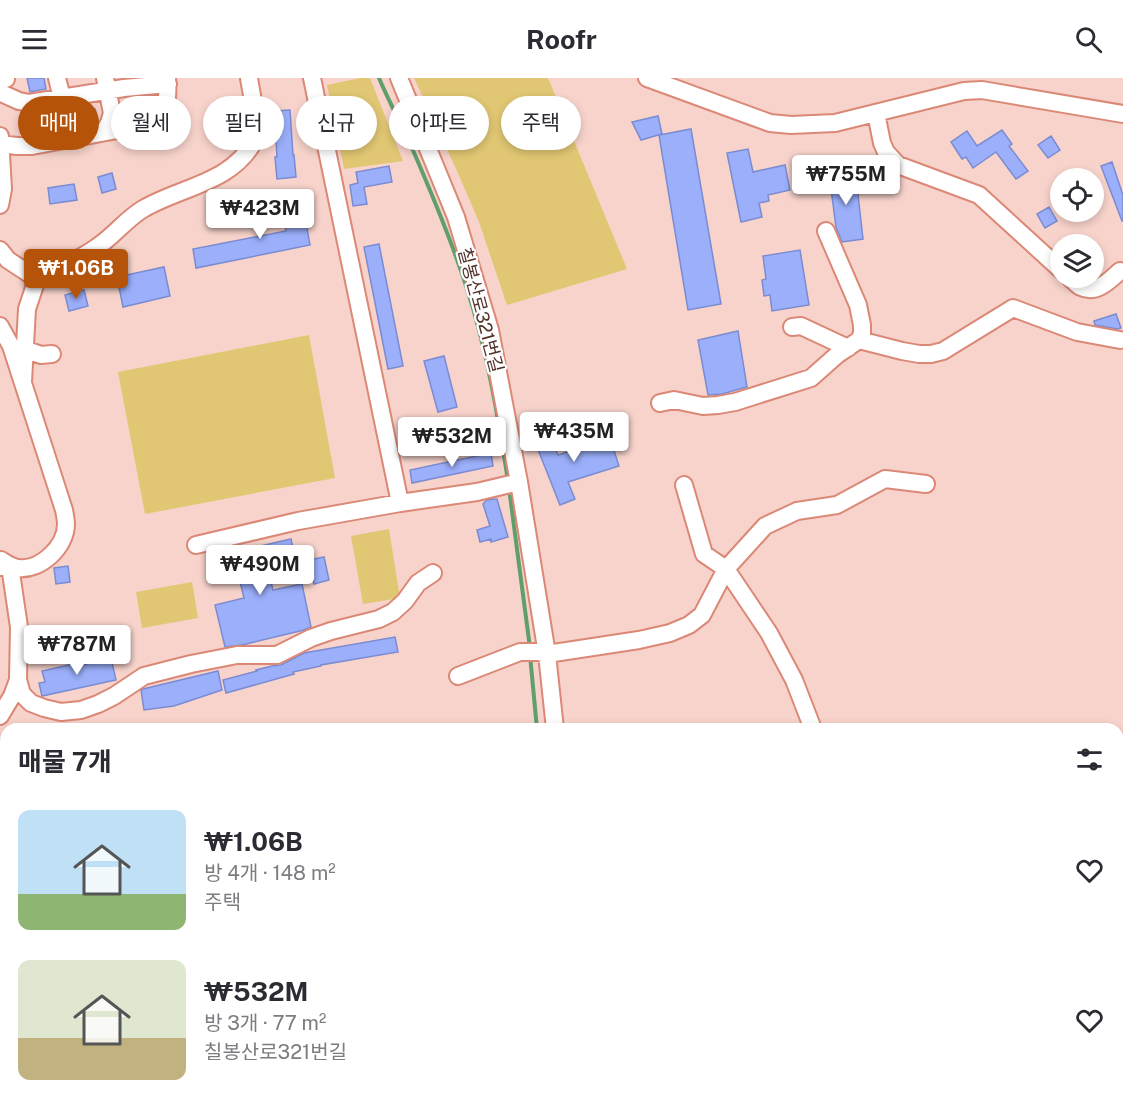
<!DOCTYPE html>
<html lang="ko">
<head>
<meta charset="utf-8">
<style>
	:root { --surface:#fff; --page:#f2f2f3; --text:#2b2b33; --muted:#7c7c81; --accent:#b45309 }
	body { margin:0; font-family:"Public Sans","Noto Sans KR",sans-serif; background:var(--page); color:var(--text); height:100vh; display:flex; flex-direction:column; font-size:22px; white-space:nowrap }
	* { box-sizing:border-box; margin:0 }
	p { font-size:20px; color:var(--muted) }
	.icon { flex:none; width:33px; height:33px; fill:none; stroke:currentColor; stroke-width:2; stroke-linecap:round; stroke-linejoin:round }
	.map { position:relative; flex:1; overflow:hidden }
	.details { position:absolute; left:0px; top:645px; width:1124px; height:384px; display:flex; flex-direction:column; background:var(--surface); border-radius:18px 18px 0 0; box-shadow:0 3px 9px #0003 }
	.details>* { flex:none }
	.guide { position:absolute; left:18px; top:18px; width:600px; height:54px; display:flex; gap:12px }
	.tools { position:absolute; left:1050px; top:90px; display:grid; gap:12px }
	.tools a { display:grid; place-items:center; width:54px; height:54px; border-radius:50%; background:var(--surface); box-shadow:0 3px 9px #0003; font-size:30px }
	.price { position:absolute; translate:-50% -51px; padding:0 14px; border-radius:6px; background:#fff; color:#222; font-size:20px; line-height:39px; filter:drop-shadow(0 2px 3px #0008) }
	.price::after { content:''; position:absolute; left:50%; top:36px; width:18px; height:14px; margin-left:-9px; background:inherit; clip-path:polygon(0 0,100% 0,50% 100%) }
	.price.current { background:var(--accent); color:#fff }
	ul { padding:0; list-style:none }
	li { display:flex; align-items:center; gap:18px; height:150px; padding:0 18px }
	li span { display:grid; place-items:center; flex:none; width:168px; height:120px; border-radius:12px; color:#555 }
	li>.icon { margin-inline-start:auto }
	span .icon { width:72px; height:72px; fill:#fffc; stroke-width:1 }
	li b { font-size:26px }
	h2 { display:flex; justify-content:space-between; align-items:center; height:72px; padding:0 18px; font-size:26px }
	.tag { padding:0 21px; border-radius:27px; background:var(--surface); box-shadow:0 3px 9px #0003; font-size:21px; line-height:54px }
	.tag.current { background:var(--accent); color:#fff }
	header { display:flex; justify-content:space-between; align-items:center; height:78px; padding:0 18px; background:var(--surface); font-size:27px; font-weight:700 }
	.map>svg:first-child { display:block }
	.green { fill:#e1c773 }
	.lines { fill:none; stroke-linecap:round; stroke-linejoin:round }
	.stream { stroke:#609e6c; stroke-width:4 }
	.building { fill:#9baffb; stroke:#7a8bd1; stroke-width:1.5 }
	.minor-casing { stroke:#db8876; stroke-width:20 }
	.minor { stroke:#fff; stroke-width:16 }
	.labels { text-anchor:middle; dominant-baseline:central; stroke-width:4.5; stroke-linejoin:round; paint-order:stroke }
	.street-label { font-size:18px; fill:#522f28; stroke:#fdfdfd }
</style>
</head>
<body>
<header><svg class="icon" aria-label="menu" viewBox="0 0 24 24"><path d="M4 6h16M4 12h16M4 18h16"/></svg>Roofr<svg class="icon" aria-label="search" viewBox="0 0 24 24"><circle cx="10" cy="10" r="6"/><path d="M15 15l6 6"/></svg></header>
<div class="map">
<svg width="1123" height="1029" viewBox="0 0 1123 1029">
	<rect width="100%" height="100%" fill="#f7d3cb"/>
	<path class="green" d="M 360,0 L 370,0 L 403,83 L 344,91 L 327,7 Z
		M 414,0 L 548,0 L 627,191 L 507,227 L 479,144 L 457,93 Z
		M 309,257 L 335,400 L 145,436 L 118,294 Z
		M 389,451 L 400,520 L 363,526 L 351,458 Z
		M 192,504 L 198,540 L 142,550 L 136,514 Z"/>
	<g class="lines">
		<path class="stream" d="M 379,0 C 389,24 402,47 412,70 C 432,116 452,163 467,211 C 487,272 498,339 508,403
			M 509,410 L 530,570
			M 530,577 L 537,651"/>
	</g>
	<path class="building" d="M 27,0 L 44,0 L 46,11 L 30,14 Z
		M 139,22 L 141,34 L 123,38 L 121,26 Z
		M 95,31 L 98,43 L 81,46 L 79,35 Z
		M 290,32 L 293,77 L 294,77 L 296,99 L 277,101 L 275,79 L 277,79 L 274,33 Z
		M 52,38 L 54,50 L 52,52 L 39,55 L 37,41 Z
		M 658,38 L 662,56 L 641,62 L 632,44 Z
		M 691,51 L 721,226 L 688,232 L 659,57 Z
		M 1002,52 L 1012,66 L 1009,68 L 1028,93 L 1016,101 L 996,74 L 973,90 L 966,79 L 962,81 L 951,64 L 967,53 L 977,68 Z
		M 1051,58 L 1060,72 L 1048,80 L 1038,67 Z
		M 748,71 L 753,94 L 785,87 L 790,112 L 768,117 L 769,123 L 759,125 L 762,139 L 741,144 L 727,75 Z
		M 1112,84 L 1123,117 L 1123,143 L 1122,143 L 1101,88 Z
		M 389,88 L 392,104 L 364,109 L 367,126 L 353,128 L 350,107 L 358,105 L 356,94 Z
		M 848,91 L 849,100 L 856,99 L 863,161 L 842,164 L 836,149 L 830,103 L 835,102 L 834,93 Z
		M 112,95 L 116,111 L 102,115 L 98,99 Z
		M 74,106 L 77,122 L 50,126 L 48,110 Z
		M 301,117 L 310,167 L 196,190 L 193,171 L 286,153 L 285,147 L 288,146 L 283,121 Z
		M 1049,129 L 1057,143 L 1045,150 L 1037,136 Z
		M 379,166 L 403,288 L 388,291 L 364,169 Z
		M 800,172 L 809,227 L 772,233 L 770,217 L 764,218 L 762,202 L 766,201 L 763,178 Z
		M 164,189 L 170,218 L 123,229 L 117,199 Z
		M 84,212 L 88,228 L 69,233 L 65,217 Z
		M 1116,236 L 1121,250 L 1117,251 L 1095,247 L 1094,243 Z
		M 738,253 L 747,309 L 722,316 L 708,317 L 698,262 Z
		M 444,278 L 457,329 L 438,334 L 424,283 Z
		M 548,353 L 558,377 L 610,360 L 619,388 L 568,404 L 575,421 L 560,427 L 533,359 Z
		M 491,375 L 493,388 L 412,405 L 410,392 Z
		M 494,421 L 497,421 L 508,459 L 491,464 L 491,461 L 480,464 L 477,452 L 490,448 L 483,426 L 487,422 Z
		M 291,461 L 296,485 L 268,491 L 273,512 L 302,506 L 311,549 L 304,552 L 242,567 L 225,569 L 215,527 L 244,520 L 238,495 L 214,501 L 209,480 Z
		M 324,479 L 329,502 L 314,506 L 309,482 Z
		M 68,488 L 70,504 L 56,506 L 54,490 Z
		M 395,559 L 398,574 L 321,587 L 321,588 L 293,594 L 294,596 L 226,615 L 223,602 L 257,593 L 256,592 L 272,588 L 281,587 L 304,575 Z
		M 78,577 L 81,587 L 111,580 L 116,602 L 42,618 L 39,605 L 45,604 L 42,593 L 69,587 L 67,580 Z
		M 218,593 L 222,612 L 174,628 L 144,632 L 141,612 L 143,611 Z"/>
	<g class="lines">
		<defs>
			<path id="minor" d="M 2,0 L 6,1
				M 312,0 L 400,425
				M 399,0 L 456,139 L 490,252 L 519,404 L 547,576 L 555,651
				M 647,0 L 770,45 L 791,47 L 835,45 L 964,13 L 982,12 L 1123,36
				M 1,15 L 19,23 L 29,25 L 124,10 L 168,6
				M 876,35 L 882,65 L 886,74 L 898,87 L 979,117 L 1060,191
				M 104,54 L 109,45 L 112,35 L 105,0
				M 0,58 L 3,111 L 0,127
				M 56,63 C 71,53 67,40 63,24 C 61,16 59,8 57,0
				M 0,66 L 17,68 L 32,68 L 149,46 C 152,45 156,44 158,42 C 168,34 168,11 167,0
				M 0,172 L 8,182 L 37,201
				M 1070,200 C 1074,203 1077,207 1081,209 C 1096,217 1110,202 1120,193
				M 0,248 L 11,268 L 64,432 C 65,437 66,442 66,446 C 66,469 40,493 18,490 C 11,489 7,486 1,482
				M 792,249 L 801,248 L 848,270
				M 859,262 L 902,273 L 919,276 L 931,276 L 943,273 L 1013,230 L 1077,254 L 1120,262
				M 24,271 L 41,277 L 52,276
				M 23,304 L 27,231 L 37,201 C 57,191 79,182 97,169 C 114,158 126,141 143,131 C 180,109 232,105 254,63 C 260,52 251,14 249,0
				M 660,325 L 674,322 L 703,328 L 718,327 L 735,324 L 811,300 L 837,277 L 859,262 L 862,256 L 862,247 L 858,227 L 826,153
				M 684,407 L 704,476 L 726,491 L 769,555 L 794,602 L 813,651
				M 196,467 L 298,443 L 400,425 L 477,414 L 519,404
				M 0,489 L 10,488 L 19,549 L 18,602 L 22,616 L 31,625 L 44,630 L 61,634 L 81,632 L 98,626 L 114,618 L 144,598 L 191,586 L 237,577 L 277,577 L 311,560 L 331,553 L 379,541 L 393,534 L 405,523 L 418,505 L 433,495
				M 458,598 L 520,574 L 538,574 L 547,576 L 639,562 L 670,555 L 689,547 L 702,537 L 726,491 L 765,448 L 797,433 L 837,427 L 885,401 L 926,406
				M 0,638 L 12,618 L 18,602
				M 1118,693 L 1123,681
				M 0,713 L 6,716
				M 0,861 L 6,847
				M 1118,918 L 1123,920
				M 1118,956 L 1123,957
				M 1118,992 L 1123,992
				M 449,1023 L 450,1029
				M 505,1023 L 530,1029
				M 795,1029 L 797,1023"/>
		</defs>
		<use href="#minor" class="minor-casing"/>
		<use href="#minor" class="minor"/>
	</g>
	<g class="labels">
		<g class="street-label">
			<text transform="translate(481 232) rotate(75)">칠봉산로321번길</text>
		</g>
	</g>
</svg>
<div class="tools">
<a><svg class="icon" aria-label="locate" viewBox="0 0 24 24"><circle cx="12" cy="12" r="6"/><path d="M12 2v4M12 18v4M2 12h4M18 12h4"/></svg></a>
<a><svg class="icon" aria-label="layers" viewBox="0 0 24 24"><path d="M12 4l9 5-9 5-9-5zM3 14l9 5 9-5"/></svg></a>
</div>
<b class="price" style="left:846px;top:128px">₩755M</b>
<b class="price" style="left:260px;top:162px">₩423M</b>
<b class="price current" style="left:76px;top:222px">₩1.06B</b>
<b class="price" style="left:574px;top:385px">₩435M</b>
<b class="price" style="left:452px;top:390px">₩532M</b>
<b class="price" style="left:260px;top:518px">₩490M</b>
<b class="price" style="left:77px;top:598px">₩787M</b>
<div class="guide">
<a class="tag current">매매</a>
<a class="tag">월세</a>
<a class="tag">필터</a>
<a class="tag">신규</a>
<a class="tag">아파트</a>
<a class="tag">주택</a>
</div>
<section class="details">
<h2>매물 7개<svg class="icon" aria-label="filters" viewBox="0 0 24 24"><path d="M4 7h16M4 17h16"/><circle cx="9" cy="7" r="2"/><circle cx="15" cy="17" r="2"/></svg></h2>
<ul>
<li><span style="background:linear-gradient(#bfe0f5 70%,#8fb573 0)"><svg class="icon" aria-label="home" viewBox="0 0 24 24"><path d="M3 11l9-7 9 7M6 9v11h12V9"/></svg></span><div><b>₩1.06B</b><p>방 4개 · 148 m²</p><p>주택</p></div><svg class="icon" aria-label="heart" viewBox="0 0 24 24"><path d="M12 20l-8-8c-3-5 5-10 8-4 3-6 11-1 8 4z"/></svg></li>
<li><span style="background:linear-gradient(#dfe7d0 65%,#c2b280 0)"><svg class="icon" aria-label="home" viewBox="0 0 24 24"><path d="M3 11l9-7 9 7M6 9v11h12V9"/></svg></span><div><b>₩532M</b><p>방 3개 · 77 m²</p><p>칠봉산로321번길</p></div><svg class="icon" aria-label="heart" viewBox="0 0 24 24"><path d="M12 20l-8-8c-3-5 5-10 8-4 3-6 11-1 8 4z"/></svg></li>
</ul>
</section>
</div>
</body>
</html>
